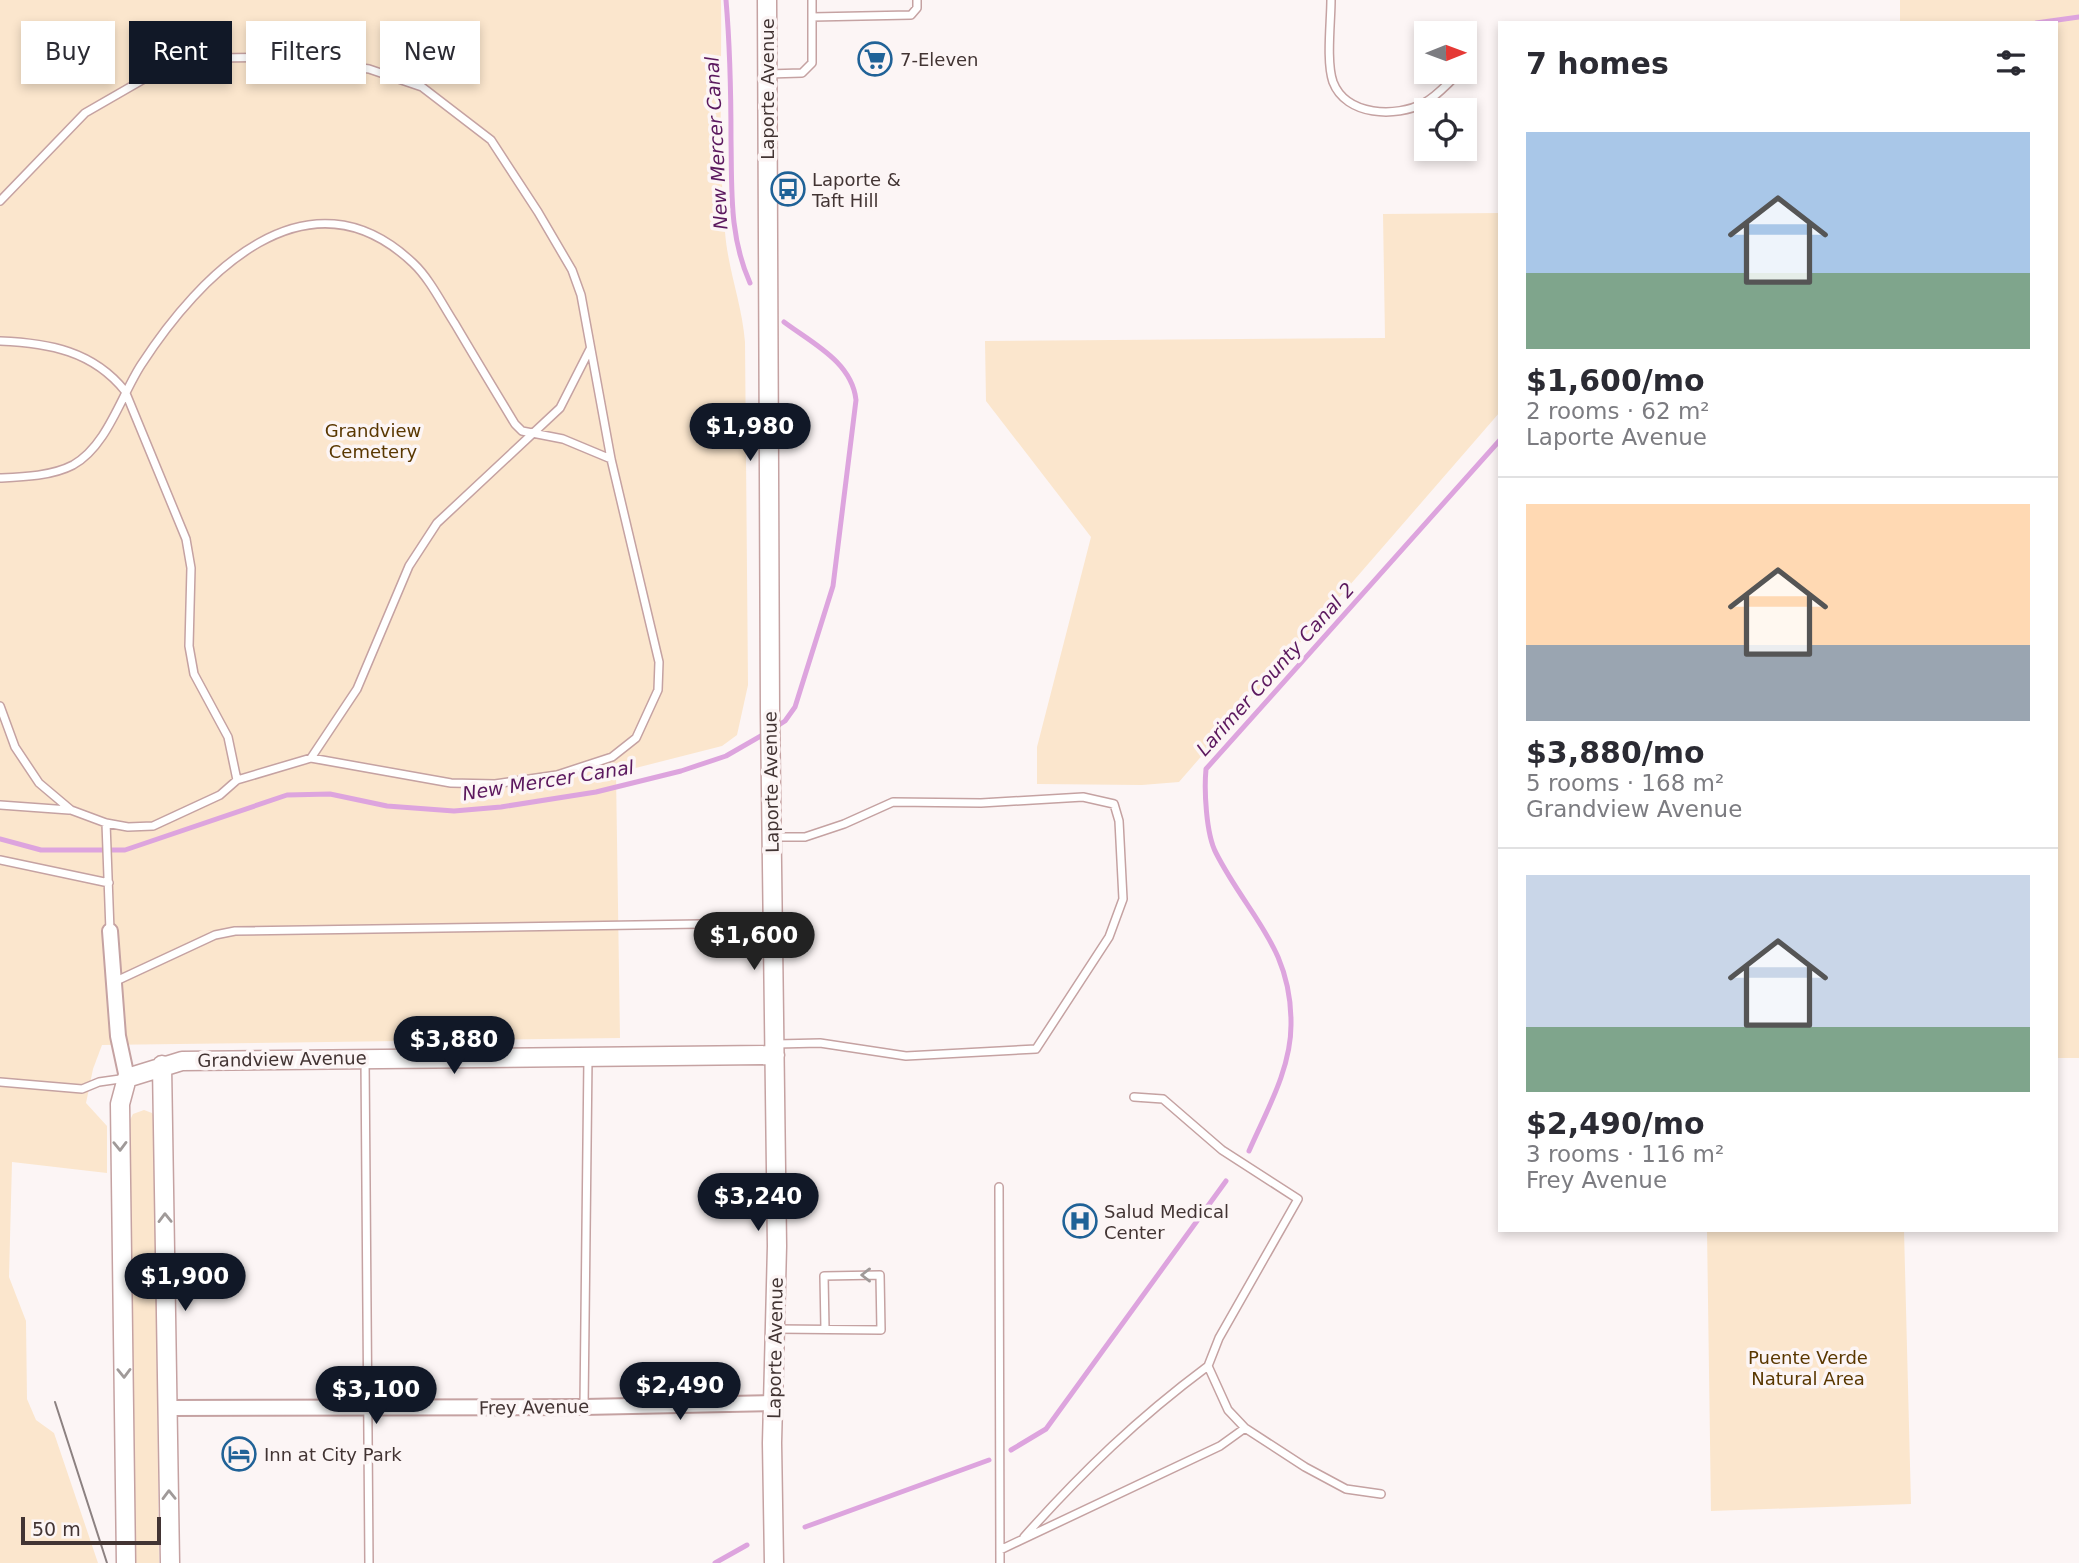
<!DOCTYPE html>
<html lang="en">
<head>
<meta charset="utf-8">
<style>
	:root { --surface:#fff; --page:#f7f7f7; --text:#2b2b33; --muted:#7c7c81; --line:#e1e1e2; --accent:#111827 }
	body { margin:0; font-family:"DejaVu Sans",sans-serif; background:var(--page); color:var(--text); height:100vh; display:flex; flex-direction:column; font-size:26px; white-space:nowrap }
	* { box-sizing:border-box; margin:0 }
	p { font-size:23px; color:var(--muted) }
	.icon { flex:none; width:38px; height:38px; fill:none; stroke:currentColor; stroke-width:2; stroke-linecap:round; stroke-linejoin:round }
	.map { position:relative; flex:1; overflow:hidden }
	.drawer { position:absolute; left:1498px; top:21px; width:560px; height:1211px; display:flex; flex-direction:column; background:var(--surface); border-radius:0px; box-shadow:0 4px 10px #0003 }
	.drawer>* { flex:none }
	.guide { position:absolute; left:21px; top:21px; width:665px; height:63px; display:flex; gap:14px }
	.needle { width:46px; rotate:89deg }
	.tools { position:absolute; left:1414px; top:21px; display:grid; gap:14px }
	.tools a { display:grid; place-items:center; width:63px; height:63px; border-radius:0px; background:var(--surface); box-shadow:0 4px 10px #0003; font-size:35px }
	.scale { position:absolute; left:21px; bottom:18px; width:140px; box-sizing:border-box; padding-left:7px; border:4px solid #423433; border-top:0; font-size:19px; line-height:24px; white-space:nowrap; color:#423433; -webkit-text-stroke:5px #fcf5f5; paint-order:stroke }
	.price { position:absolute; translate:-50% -60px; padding:0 16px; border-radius:24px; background:var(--accent); color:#fff; font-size:23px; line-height:46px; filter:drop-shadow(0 2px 4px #0008) }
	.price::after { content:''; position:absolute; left:50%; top:42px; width:21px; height:16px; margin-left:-10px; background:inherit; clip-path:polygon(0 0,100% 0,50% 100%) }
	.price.on { background:#222; color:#fff }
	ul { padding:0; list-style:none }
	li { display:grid; align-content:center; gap:14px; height:371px; padding:0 28px }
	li+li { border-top:2px solid var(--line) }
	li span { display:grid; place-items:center; height:217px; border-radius:0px; color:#555 }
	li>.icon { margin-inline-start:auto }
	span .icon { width:126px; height:126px; fill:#fffc; stroke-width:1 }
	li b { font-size:30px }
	h2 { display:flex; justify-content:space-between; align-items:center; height:84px; padding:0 28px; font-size:30px }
	.chip { padding:0 24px; border-radius:0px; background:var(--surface); box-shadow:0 4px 10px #0003; font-size:24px; line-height:63px }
	.chip.on { background:var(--accent); color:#fff }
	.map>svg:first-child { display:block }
	.green { fill:#fbe6cd }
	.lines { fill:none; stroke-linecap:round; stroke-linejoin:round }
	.stream { stroke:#dda4de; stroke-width:5 }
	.service-casing { stroke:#c5a2a2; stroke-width:10 }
	.minor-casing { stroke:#c5a2a2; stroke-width:18 }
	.tertiary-casing { stroke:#c5a2a2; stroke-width:21 }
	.service { stroke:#fff; stroke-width:7 }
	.minor { stroke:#fff; stroke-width:14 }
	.tertiary { stroke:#fff; stroke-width:18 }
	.tram { stroke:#8c8181; stroke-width:2 }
	.oneway { stroke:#a09a99 }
	.labels { text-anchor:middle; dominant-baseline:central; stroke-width:7; stroke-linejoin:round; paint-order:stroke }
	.poi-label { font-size:18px; fill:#423433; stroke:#fcf5f5; text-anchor:start }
	.street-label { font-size:18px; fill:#423433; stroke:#fcf5f5 }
	.park-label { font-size:18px; fill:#593700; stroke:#fcf5f5 }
	.water-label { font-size:19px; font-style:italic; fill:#5b185e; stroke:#fcf5f5 }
</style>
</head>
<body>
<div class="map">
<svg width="2079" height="1563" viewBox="0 0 2079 1563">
	<rect width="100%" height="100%" fill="#fcf5f5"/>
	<path class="green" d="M 0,0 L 721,0 C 722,77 718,155 725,232 C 728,270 742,304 745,342 L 748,685 L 737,735 L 722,746 L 616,773 L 620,1038 L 102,1045 L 93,1069 L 86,1103 L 107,1126 L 107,1173 L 12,1162 L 9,1277 L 26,1321 L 27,1399 L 36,1420 L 54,1433 L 98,1563 L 0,1563 Z
		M 1900,0 L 2079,0 L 2079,1058 L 2056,1058 L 2056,23 L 1900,23 Z
		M 1500,213 L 1500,412 L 1179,782 L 1142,785 L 1037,784 L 1037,747 L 1091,537 L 986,401 L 985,341 L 1385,338 L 1383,214 Z
		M 144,1110 L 152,1113 L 154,1117 L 159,1563 L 135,1563 L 130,1120 L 133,1114 Z
		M 1707,1230 L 1904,1230 L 1911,1504 L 1711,1511 Z"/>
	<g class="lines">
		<path class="stream" d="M 726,0 C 730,47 731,93 731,140 C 732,190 729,236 750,283
			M 2036,23 L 2079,17
			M 774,728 L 785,721 L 795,707 L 833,586 L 856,400 C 852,362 812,343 784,322
			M 0,839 L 41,850 L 125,850 L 287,795 L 330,794 L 387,806 L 454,811 L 501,807 L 596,792 L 681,771 L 726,756 L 766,733
			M 1249,1151 C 1266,1112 1291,1069 1291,1025 C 1292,947 1248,916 1216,853 C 1206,834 1204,790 1206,769 L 1500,440
			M 1011,1450 L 1046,1429 L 1226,1181
			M 805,1527 L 989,1460
			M 715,1563 L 747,1545"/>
		<defs>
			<path id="service" d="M 1331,0 C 1331,22 1326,62 1333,82 C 1346,116 1396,118 1424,103 C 1436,97 1447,84 1457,75
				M 812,17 L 911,15 L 917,8 L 917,0
				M 768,74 L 802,73 L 812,63 L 812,0
				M 0,201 L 85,113 L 151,75 L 213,58 L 286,57 L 369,69 L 422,87 L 491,140 L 538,212 L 572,270 L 581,295 L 611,459 L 659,662 L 658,690 L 636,738 L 612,757 L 557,775 L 495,784 L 451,783 L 311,758 L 237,780 L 220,795 L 153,826 L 128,827 L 106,823 L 71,810 L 39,783 L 15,747 L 0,706
				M 0,341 C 49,343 93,351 125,391 L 186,539 L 191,568 L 189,646 L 194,674 L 228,737 L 237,780
				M 0,478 C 23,477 52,476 73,465 C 107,446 121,396 141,365 C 199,275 307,163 413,263 C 430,279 442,304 455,324 C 475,358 495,391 515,424 L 522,431 L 563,439 L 611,459
				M 311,758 L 357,689 L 409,566 L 437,523 L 560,408 L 590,349
				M 0,805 L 69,810
				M 106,823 L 110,931
				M 772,837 L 805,837 L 844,824 L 893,802 L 981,803 L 1083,797 L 1114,804 L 1119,821 L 1123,899 L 1109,937 L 1036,1049 L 906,1056 L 820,1043 L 777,1044
				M 0,860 L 109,883
				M 114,982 L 215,935 L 235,931 L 772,923
				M 365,1059 L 369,1563
				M 0,1082 L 82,1089 L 99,1082 L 127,1078
				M 1134,1097 L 1163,1099 L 1222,1150 L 1298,1199 L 1219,1338 L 1208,1366 L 1228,1410 L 1245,1428 L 1305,1467 L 1346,1489 L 1381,1494
				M 999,1187 L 1000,1563
				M 776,1329 L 881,1330 L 880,1275 L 824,1276 L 825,1329
				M 584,1407 L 588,1058
				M 1024,1537 C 1083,1471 1137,1419 1208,1366
				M 1000,1550 L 1220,1446 L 1245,1428"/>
			<path id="minor" d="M 110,931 L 118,1036 L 127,1078
				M 167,1408 L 584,1407 L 775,1403"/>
			<path id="tertiary" d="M 767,0 L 770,713 L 777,1246 L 772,1443 L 774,1563
				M 162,1065 L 170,1563
				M 126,1563 L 120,1104 L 127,1078 L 182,1061 L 775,1055"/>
		</defs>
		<use href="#service" class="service-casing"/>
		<use href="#minor" class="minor-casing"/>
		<use href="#tertiary" class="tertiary-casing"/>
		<use href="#service" class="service"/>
		<use href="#minor" class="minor"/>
		<use href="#tertiary" class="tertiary"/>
		<path class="tram" d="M 55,1402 L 107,1563"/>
	</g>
	<defs><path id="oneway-chevron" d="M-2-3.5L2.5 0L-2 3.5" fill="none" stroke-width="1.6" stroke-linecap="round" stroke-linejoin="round" transform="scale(1.75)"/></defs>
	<g class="oneway">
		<use href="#oneway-chevron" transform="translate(120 1146) rotate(89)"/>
		<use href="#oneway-chevron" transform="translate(165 1218) rotate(-91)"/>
		<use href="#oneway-chevron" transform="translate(866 1275) rotate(180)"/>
		<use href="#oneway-chevron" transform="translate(124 1373) rotate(89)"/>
		<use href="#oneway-chevron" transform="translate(169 1495) rotate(-91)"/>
	</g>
	<defs>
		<symbol id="supermarket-ring" viewBox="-11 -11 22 22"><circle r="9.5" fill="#fcf5f5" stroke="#206297" stroke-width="1.5"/><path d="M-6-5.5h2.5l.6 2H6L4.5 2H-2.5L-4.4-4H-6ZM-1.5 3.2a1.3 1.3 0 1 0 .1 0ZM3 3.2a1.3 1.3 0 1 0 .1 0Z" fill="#206297"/></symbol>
		<symbol id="bus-ring" viewBox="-11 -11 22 22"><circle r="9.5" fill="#fcf5f5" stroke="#206297" stroke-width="1.5"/><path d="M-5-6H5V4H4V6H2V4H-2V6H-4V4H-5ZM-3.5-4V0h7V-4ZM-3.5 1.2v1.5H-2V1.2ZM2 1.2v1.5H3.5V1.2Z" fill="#206297"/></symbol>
		<symbol id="hospital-ring" viewBox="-11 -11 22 22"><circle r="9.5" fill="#fcf5f5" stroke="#206297" stroke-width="1.5"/><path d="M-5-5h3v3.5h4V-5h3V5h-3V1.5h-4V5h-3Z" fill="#206297"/></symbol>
		<symbol id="hotel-ring" viewBox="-11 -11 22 22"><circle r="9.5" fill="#fcf5f5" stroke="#206297" stroke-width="1.5"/><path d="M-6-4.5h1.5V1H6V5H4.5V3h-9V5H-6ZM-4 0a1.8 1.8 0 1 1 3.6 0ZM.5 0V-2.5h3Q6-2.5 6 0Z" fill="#206297"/></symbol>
	</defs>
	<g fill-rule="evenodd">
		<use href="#supermarket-ring" x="856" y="40" width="38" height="38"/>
		<use href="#bus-ring" x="769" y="170" width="38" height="38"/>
		<use href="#hospital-ring" x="1061" y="1202" width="38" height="38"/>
		<use href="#hotel-ring" x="220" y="1435" width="38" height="38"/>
	</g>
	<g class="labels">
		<g class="poi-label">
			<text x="900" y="59">7-Eleven</text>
			<text x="812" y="179">Laporte &amp;<tspan x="812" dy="21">Taft Hill</tspan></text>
			<text x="1104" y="1211">Salud Medical<tspan x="1104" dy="21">Center</tspan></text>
			<text x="264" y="1454">Inn at City Park</text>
		</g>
		<g class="street-label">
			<text transform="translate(767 89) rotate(-90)">Laporte Avenue</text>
			<text transform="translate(771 782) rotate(-91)">Laporte Avenue</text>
			<text transform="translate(282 1059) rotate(-1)">Grandview Avenue</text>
			<text transform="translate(775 1348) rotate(-89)">Laporte Avenue</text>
			<text transform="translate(534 1407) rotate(-1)">Frey Avenue</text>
		</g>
		<g class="park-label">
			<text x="373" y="430">Grandview<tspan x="373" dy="21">Cemetery</tspan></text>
			<text x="1808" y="1357">Puente Verde<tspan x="1808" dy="21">Natural Area</tspan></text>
		</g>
		<g class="water-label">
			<text transform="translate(716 143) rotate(-93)">New Mercer Canal</text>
			<text transform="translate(1275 669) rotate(-48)">Larimer County Canal 2</text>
			<text transform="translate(548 780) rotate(-9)">New Mercer Canal</text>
		</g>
	</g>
</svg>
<div class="tools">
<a><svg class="needle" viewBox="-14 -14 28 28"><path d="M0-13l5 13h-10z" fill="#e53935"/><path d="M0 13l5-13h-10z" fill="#7c7c81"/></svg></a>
<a><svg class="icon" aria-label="locate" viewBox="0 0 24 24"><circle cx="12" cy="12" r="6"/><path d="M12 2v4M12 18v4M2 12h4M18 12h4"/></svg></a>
</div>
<div class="scale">50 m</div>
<b class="price" style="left:750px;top:463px">$1,980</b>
<b class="price on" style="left:754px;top:972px">$1,600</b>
<b class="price" style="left:454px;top:1076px">$3,880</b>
<b class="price" style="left:758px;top:1233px">$3,240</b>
<b class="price" style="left:185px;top:1313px">$1,900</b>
<b class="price" style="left:680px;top:1422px">$2,490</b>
<b class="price" style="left:376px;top:1426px">$3,100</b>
<div class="guide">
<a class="chip">Buy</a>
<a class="chip on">Rent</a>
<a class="chip">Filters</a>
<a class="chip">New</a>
</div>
<section class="drawer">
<h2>7 homes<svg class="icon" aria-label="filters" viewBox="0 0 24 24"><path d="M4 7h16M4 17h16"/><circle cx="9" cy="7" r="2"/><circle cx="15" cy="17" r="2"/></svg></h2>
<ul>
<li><span style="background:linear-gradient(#a9c7e8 65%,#7fa58c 0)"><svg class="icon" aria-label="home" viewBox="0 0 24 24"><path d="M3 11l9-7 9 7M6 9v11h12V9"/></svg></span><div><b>$1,600/mo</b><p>2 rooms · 62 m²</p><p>Laporte Avenue</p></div></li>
<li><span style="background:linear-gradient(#ffd9b3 65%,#9aa5b1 0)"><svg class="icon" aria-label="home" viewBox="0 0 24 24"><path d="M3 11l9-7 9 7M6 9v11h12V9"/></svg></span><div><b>$3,880/mo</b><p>5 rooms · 168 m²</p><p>Grandview Avenue</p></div></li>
<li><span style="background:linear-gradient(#c9d6e8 70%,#7fa58c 0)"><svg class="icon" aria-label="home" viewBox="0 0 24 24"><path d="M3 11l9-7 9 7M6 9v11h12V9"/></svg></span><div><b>$2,490/mo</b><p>3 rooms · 116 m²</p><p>Frey Avenue</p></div></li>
</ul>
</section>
</div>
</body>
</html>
